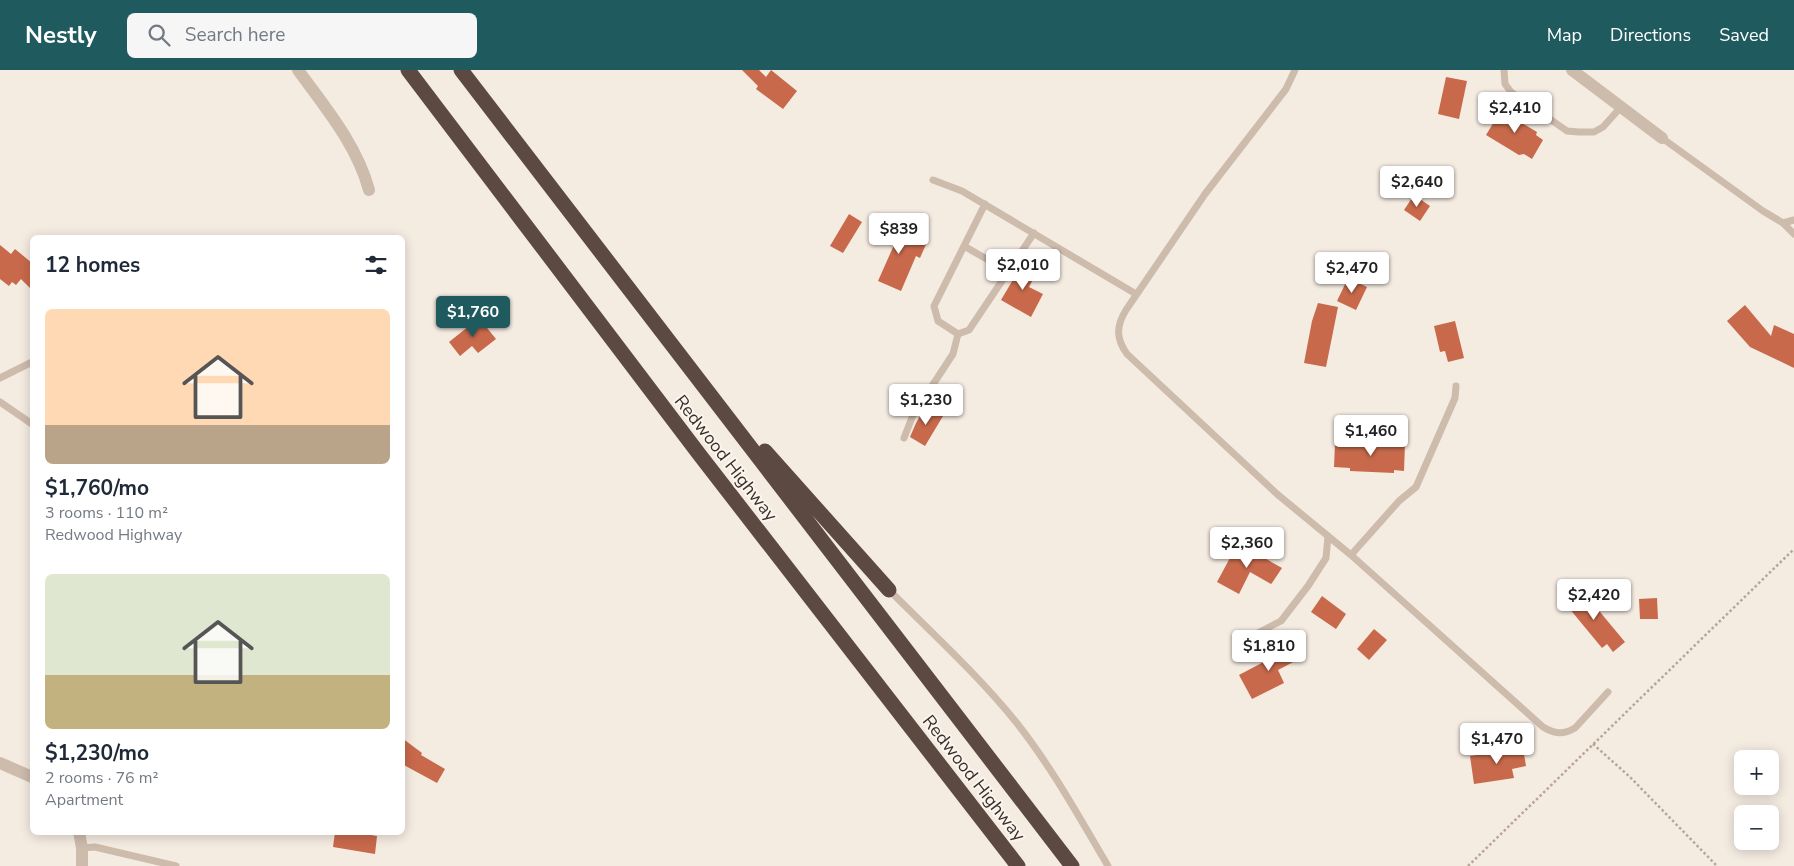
<!DOCTYPE html>
<html lang="en">
<head>
<meta charset="utf-8">
<style>
	:root { --surface:#fff; --page:#f6f6f7; --text:#1f2937; --muted:#747a83; --accent:#1f5a5e }
	body { margin:0; font-family:"Nunito Sans",sans-serif; background:var(--page); color:var(--text); height:100vh; display:flex; flex-direction:column; font-size:19px; white-space:nowrap }
	* { box-sizing:border-box; margin:0 }
	p { font-size:16px; color:var(--muted) }
	.icon { flex:none; width:28px; height:28px; fill:none; stroke:currentColor; stroke-width:2; stroke-linecap:round; stroke-linejoin:round }
	.map { position:relative; flex:1; overflow:hidden }
	.sheet { position:absolute; left:30px; top:165px; width:375px; height:600px; display:flex; flex-direction:column; background:var(--surface); border-radius:8px; box-shadow:0 2px 12px #0003 }
	.sheet>* { flex:none }
	.controls { position:absolute; left:1734px; top:680px; display:grid; gap:10px }
	.controls a { display:grid; place-items:center; width:45px; height:45px; border-radius:8px; background:var(--surface); box-shadow:0 2px 12px #0003; font-size:25px }
	.price { position:absolute; translate:-50% -42px; padding:0 11px; border-radius:5px; background:#fff; color:#222; font-size:16px; line-height:32px; filter:drop-shadow(0 1px 2px #0008) }
	.price::after { content:''; position:absolute; left:50%; top:30px; width:15px; height:11px; margin-left:-8px; background:inherit; clip-path:polygon(0 0,100% 0,50% 100%) }
	.price.current { background:var(--accent); color:#fff }
	ul { padding:0; list-style:none }
	li { display:grid; align-content:center; gap:10px; height:265px; padding:0 15px }
	li span { display:grid; place-items:center; height:155px; border-radius:8px; color:#555 }
	li>.icon { margin-inline-start:auto }
	span .icon { width:90px; height:90px; fill:#fffc; stroke-width:1 }
	li b { font-size:21px }
	h2 { display:flex; justify-content:space-between; align-items:center; height:60px; padding:0 15px; font-size:21px }
	header { display:flex; align-items:center; gap:30px; box-sizing:border-box; height:70px; padding:0 25px; background:var(--accent); color:#fff }
	header strong { font-size:24px }
	nav { display:flex; gap:28px; margin-inline-start:auto; font-size:18px }
	.search { width:350px; height:45px; background:var(--page); display:flex; align-items:center; gap:12px; box-sizing:border-box; padding:0 18px; border-radius:8px; color:var(--muted); font-size:19px }
	.map>svg:first-child { display:block }
	.building { fill:#c8694b }
	.lines { fill:none; stroke-linecap:round; stroke-linejoin:round }
	.path { stroke:#b9a596; stroke-width:2.5; stroke-dasharray:2.5 2.5; stroke-linecap:butt }
	.service { stroke:#cdbbac; stroke-width:7 }
	.minor { stroke:#cdbbac; stroke-width:12 }
	.motorway { stroke:#5c4a42; stroke-width:15 }
	.labels { text-anchor:middle; dominant-baseline:central; stroke-width:4; stroke-linejoin:round; paint-order:stroke }
	.street-label { font-size:18px; fill:#3b302b; stroke:#fbf5ee }
</style>
</head>
<body>
<header>
<strong>Nestly</strong>
<div class="search"><svg class="icon" aria-label="search" viewBox="0 0 24 24"><circle cx="10" cy="10" r="6"/><path d="M15 15l6 6"/></svg>Search here</div>
<nav><a>Map</a><a>Directions</a><a>Saved</a></nav>
</header>
<div class="map">
<svg width="1794" height="796" viewBox="0 0 1794 796">
	<rect width="100%" height="100%" fill="#f4ebe1"/>
	<path class="building" d="M 742,0 L 759,0 L 766,7 L 771,0 L 797,21 L 783,39 L 756,19 L 758,16 Z
		M 1446,7 L 1467,11 L 1459,49 L 1438,44 Z
		M 1503,37 L 1522,48 L 1520,52 L 1537,62 L 1536,65 L 1543,70 L 1532,89 L 1524,84 L 1519,85 L 1486,65 Z
		M 1414,125 L 1430,136 L 1420,151 L 1404,140 Z
		M 849,144 L 862,152 L 843,183 L 830,176 Z
		M 884,152 L 927,172 L 920,188 L 916,186 L 901,221 L 878,211 L 894,175 L 877,167 Z
		M 0,175 L 11,184 L 15,179 L 32,193 L 32,220 L 21,209 L 16,215 L 12,212 L 9,216 L 0,209 Z
		M 1024,191 L 1038,200 L 1029,217 L 1043,224 L 1031,247 L 1001,230 Z
		M 1348,208 L 1367,217 L 1356,240 L 1337,231 Z
		M 1318,233 L 1338,237 L 1326,297 L 1304,293 L 1312,251 Z
		M 1745,235 L 1771,266 L 1774,255 L 1794,264 L 1794,298 L 1750,277 L 1727,251 Z
		M 479,248 L 496,269 L 478,283 L 472,276 L 460,286 L 449,272 Z
		M 1455,251 L 1464,288 L 1448,292 L 1445,281 L 1440,282 L 1434,256 Z
		M 926,336 L 943,346 L 925,376 L 910,367 L 916,353 Z
		M 1377,372 L 1405,374 L 1404,401 L 1394,400 L 1394,403 L 1350,401 L 1350,398 L 1334,397 L 1335,373 L 1377,375 Z
		M 1238,473 L 1282,498 L 1272,513 L 1271,514 L 1250,502 L 1239,524 L 1217,512 Z
		M 1580,518 L 1625,572 L 1613,582 L 1607,574 L 1602,578 L 1564,532 Z
		M 1322,526 L 1346,544 L 1336,559 L 1311,542 Z
		M 1657,528 L 1658,549 L 1640,549 L 1639,529 Z
		M 1374,559 L 1387,570 L 1369,590 L 1357,579 Z
		M 1290,572 L 1299,589 L 1278,600 L 1284,613 L 1252,629 L 1239,605 L 1275,586 L 1273,581 Z
		M 402,668 L 422,683 L 421,685 L 445,699 L 437,713 L 402,694 Z
		M 1523,678 L 1526,696 L 1512,699 L 1514,708 L 1474,714 L 1470,686 Z
		M 335,762 L 354,762 L 377,766 L 375,784 L 333,777 Z"/>
	<g class="lines">
		<path class="path" d="M 1593,674 L 1630,707 L 1717,796
			M 1468,796 L 1794,479"/>
		<path class="service" d="M 1295,0 L 1286,19 L 1205,124 L 1126,240 C 1116,256 1116,269 1127,284 L 1277,424 L 1351,485 L 1543,657 C 1555,664 1563,665 1575,658 L 1608,622
			M 1504,0 L 1505,14 L 1511,22 L 1567,61 L 1579,62 L 1594,62 L 1603,57 L 1621,37
			M 1662,68 L 1763,141 L 1783,153 L 1794,150
			M 933,110 L 962,121 L 1136,224
			M 985,134 L 934,236 L 938,251 L 958,264 L 969,260 L 1034,163
			M 1783,153 L 1794,164
			M 964,176 L 1009,202
			M 0,308 L 32,292
			M 0,332 L 32,354
			M 904,368 L 913,345 L 953,284 L 958,264
			M 1351,485 L 1399,431 L 1416,417 L 1455,328 L 1456,316
			M 889,520 C 932,563 978,605 1016,652 C 1051,696 1079,747 1108,796
			M 1250,567 L 1281,551 L 1308,516 L 1326,488 L 1328,466
			M 82,778 L 95,777 L 176,796"/>
		<path class="minor" d="M 298,0 C 325,37 357,75 369,120
			M 1572,0 L 1662,68
			M 0,693 L 32,707
			M 79,762 L 82,778 L 82,796"/>
		<path class="motorway" d="M 408,0 L 699,384 L 1018,796
			M 461,0 L 1072,796
			M 765,381 L 889,520"/>
	</g>
	<g class="labels">
		<g class="street-label">
			<text transform="translate(726 388) rotate(52)">Redwood Highway</text>
			<text transform="translate(974 708) rotate(52)">Redwood Highway</text>
		</g>
	</g>
</svg>
<div class="controls">
<a>+</a>
<a>−</a>
</div>
<b class="price" style="left:1515px;top:64px">$2,410</b>
<b class="price" style="left:1417px;top:138px">$2,640</b>
<b class="price" style="left:899px;top:185px">$839</b>
<b class="price" style="left:1023px;top:221px">$2,010</b>
<b class="price" style="left:1352px;top:224px">$2,470</b>
<b class="price current" style="left:473px;top:268px">$1,760</b>
<b class="price" style="left:926px;top:356px">$1,230</b>
<b class="price" style="left:1371px;top:387px">$1,460</b>
<b class="price" style="left:1247px;top:499px">$2,360</b>
<b class="price" style="left:1594px;top:551px">$2,420</b>
<b class="price" style="left:1269px;top:602px">$1,810</b>
<b class="price" style="left:1497px;top:695px">$1,470</b>
<section class="sheet">
<h2>12 homes<svg class="icon" aria-label="filters" viewBox="0 0 24 24"><path d="M4 7h16M4 17h16"/><circle cx="9" cy="7" r="2"/><circle cx="15" cy="17" r="2"/></svg></h2>
<ul>
<li><span style="background:linear-gradient(#ffd9b3 75%,#b9a48a 0)"><svg class="icon" aria-label="home" viewBox="0 0 24 24"><path d="M3 11l9-7 9 7M6 9v11h12V9"/></svg></span><div><b>$1,760/mo</b><p>3 rooms · 110 m²</p><p>Redwood Highway</p></div></li>
<li><span style="background:linear-gradient(#dfe7d0 65%,#c2b280 0)"><svg class="icon" aria-label="home" viewBox="0 0 24 24"><path d="M3 11l9-7 9 7M6 9v11h12V9"/></svg></span><div><b>$1,230/mo</b><p>2 rooms · 76 m²</p><p>Apartment</p></div></li>
</ul>
</section>
</div>
</body>
</html>
